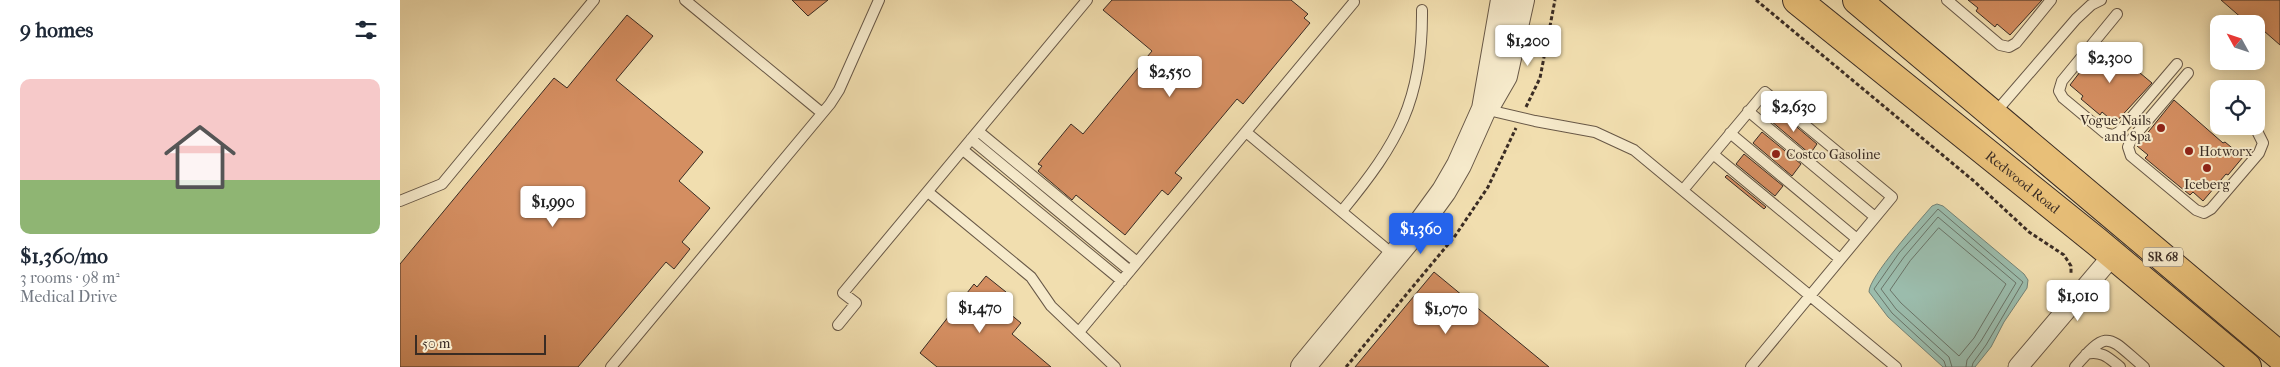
<!DOCTYPE html>
<html lang="en">
<head>
<meta charset="utf-8">
<style>
	:root { --surface:#fff; --page:#f2f2f3; --text:#1f2937; --muted:#747a83; --line:#e0e1e3; --accent:#2563eb }
	body { margin:0; font-family:"IM FELL French Canon",serif; background:var(--page); color:var(--text); height:100vh; display:flex; flex-direction:column; font-size:19px; white-space:nowrap }
	* { box-sizing:border-box; margin:0 }
	p { font-size:16px; color:var(--muted) }
	.icon { flex:none; width:28px; height:28px; fill:none; stroke:currentColor; stroke-width:2; stroke-linecap:round; stroke-linejoin:round }
	.map { position:relative; flex:1; overflow:hidden }
	.details { display:flex; flex-direction:column; background:var(--surface); width:400px }
	.details>* { flex:none }
	.needle { width:32px; rotate:310deg }
	.controls { position:absolute; left:1810px; top:15px; display:grid; gap:10px }
	.controls a { display:grid; place-items:center; width:55px; height:55px; border-radius:10px; background:var(--surface); box-shadow:0 2px 12px #0003; font-size:25px }
	.scale { position:absolute; left:15px; bottom:12px; width:131px; box-sizing:border-box; padding-left:5px; border:2px solid #3a2c24; border-top:0; font-size:14px; line-height:18px; white-space:nowrap; color:#3a2c24; -webkit-text-stroke:4px #f6eacb; paint-order:stroke }
	.price { position:absolute; translate:-50% -42px; padding:0 11px; border-radius:5px; background:#fff; color:#222; font-size:16px; line-height:32px; filter:drop-shadow(0 1px 2px #0008) }
	.price::after { content:''; position:absolute; left:50%; top:30px; width:15px; height:11px; margin-left:-8px; background:inherit; clip-path:polygon(0 0,100% 0,50% 100%) }
	.price.current { background:var(--accent); color:#fff }
	ul { padding:0; list-style:none }
	li { display:grid; align-content:center; gap:10px; height:265px; padding:0 20px }
	li+li { border-top:1px solid var(--line) }
	li span { display:grid; place-items:center; height:155px; border-radius:10px; color:#555 }
	li>.icon { margin-inline-start:auto }
	span .icon { width:90px; height:90px; fill:#fffc; stroke-width:1 }
	li b { font-size:21px }
	h2 { display:flex; justify-content:space-between; align-items:center; height:60px; padding:0 20px; font-size:21px }
	main { display:flex; flex:1; min-height:0 }
	.map>svg:first-child { display:block }
	.water { fill:#9bbcac; stroke:#748276 }
	.lines { fill:none; stroke-linecap:round; stroke-linejoin:round }
	.shore { stroke:#6a7468; stroke-width:1 }
	.building { fill:#d48e61; stroke:#3a2c24 }
	.service-casing { stroke:#685847; stroke-width:12 }
	.minor-casing { stroke:#685847; stroke-width:21 }
	.tertiary-casing { stroke:#685847; stroke-width:26 }
	.primary-casing { stroke:#3a2c24; stroke-width:30 }
	.path { stroke:#3a2c24; stroke-width:3; stroke-dasharray:4 2.5; stroke-linecap:butt }
	.service { stroke:#f6eacb; stroke-width:10 }
	.minor { stroke:#f6eacb; stroke-width:19 }
	.tertiary { stroke:#f6eacb; stroke-width:24 }
	.primary { stroke:#e8bf78; stroke-width:28 }
	.poi-dot { fill:#8f2418; stroke:#f6eacb; stroke-width:2 }
	.labels { text-anchor:middle; dominant-baseline:central; stroke-width:4; stroke-linejoin:round; paint-order:stroke }
	.shield { fill:#f6eacb; stroke:#726556; stroke-width:1 }
	.shield-label { font-size:12px; font-weight:bold; fill:#3a2c24 }
	.poi-label { font-size:14px; fill:#3a2c24; stroke:#f6eacb; text-anchor:start }
	.street-label { font-size:14px; fill:#3a2c24; stroke:#f6eacb }
</style>
</head>
<body>
<main>
<section class="details">
<h2>9 homes<svg class="icon" aria-label="filters" viewBox="0 0 24 24"><path d="M4 7h16M4 17h16"/><circle cx="9" cy="7" r="2"/><circle cx="15" cy="17" r="2"/></svg></h2>
<ul>
<li><span style="background:linear-gradient(#f6c9c9 65%,#8fb573 0)"><svg class="icon" aria-label="home" viewBox="0 0 24 24"><path d="M3 11l9-7 9 7M6 9v11h12V9"/></svg></span><div><b>$1,360/mo</b><p>3 rooms · 98 m²</p><p>Medical Drive</p></div></li>
</ul>
</section>
<div class="map">
<svg width="1880" height="367" viewBox="0 0 1880 367">
	<rect width="100%" height="100%" fill="#f1deaf"/>
	<filter id="stains"><feTurbulence type="fractalNoise" baseFrequency=".004" numOctaves="4"/><feColorMatrix values="0 0 0 0 .2 0 0 0 0 .09 0 0 0 0 .02 0 0 0 .5 -.17"/></filter>
	<radialGradient id="worn" r=".72"><stop offset=".6" stop-color="#630" stop-opacity="0"/><stop offset="1" stop-color="#630" stop-opacity=".3"/></radialGradient>
	<path class="water" d="M 1537,204 L 1543,206 L 1624,274 L 1628,280 L 1627,288 L 1604,322 L 1591,347 L 1575,367 L 1543,367 L 1488,317 L 1469,292 C 1468,278 1520,220 1532,206 Z"/>
	<g class="lines">
		<path class="shore" d="M 1539,228 L 1606,284 L 1574,338 L 1559,356 L 1501,303 L 1490,290 L 1510,261 Z
			M 1546,367 L 1544,361 L 1492,313 L 1474,289 L 1499,253 L 1538,209 L 1623,282 L 1586,345 L 1573,363 L 1572,367
			M 1552,367 L 1549,357 L 1496,309 L 1481,289 L 1504,257 L 1538,217 L 1616,283 L 1581,341 L 1567,360 L 1566,367"/>
	</g>
	<path class="building" d="M 392,0 L 428,0 L 408,16 Z
		M 712,0 L 891,0 L 908,14 L 904,18 L 910,23 L 843,104 L 837,99 L 775,173 L 782,178 L 768,195 L 762,190 L 725,235 L 676,195 L 672,200 L 638,171 L 642,166 L 638,164 L 671,124 L 683,134 L 752,51 L 703,10 Z
		M 1568,0 L 1642,0 L 1610,35 L 1597,24 L 1595,27 L 1576,11 L 1578,8 Z
		M 1821,0 L 1880,0 L 1880,45 L 1856,24 L 1847,17 L 1844,20 Z
		M 227,15 L 253,36 L 216,80 L 303,152 L 279,181 L 310,208 L 282,242 L 290,249 L 274,269 L 266,262 L 178,367 L 0,367 L 0,264 L 154,78 L 167,88 Z
		M 1703,42 L 1752,83 L 1715,123 L 1702,112 L 1700,115 L 1681,99 L 1683,96 L 1670,85 Z
		M 1774,100 L 1823,143 L 1825,142 L 1843,157 L 1828,175 L 1826,174 L 1803,201 L 1793,192 L 1790,195 L 1763,173 L 1745,158 L 1748,155 L 1737,146 Z
		M 1379,112 L 1417,144 L 1410,154 L 1371,121 Z
		M 1362,132 L 1401,164 L 1392,176 L 1353,143 Z
		M 1344,154 L 1383,186 L 1375,196 L 1336,164 Z
		M 1327,175 L 1366,207 L 1364,209 L 1325,177 Z
		M 1034,272 L 1149,367 L 955,367 Z
		M 586,276 L 606,292 L 597,303 L 621,323 L 612,334 L 651,367 L 537,367 L 520,353 L 574,284 L 577,287 Z"/>
	<g class="lines">
		<defs>
			<path id="service" d="M 285,0 L 422,113
				M 1547,0 L 1600,45 L 1609,47 L 1616,43 L 1651,0
				M 1717,14 L 1662,81 L 1659,91 L 1663,98 L 1705,133 L 1713,135 L 1719,132 L 1777,64
				M 1788,73 L 1731,140 L 1728,147 L 1731,156 L 1796,210 L 1804,213 L 1811,209 L 1859,153 L 1863,143 L 1857,131
				M 1084,109 L 1135,121 L 1195,132 L 1234,150 L 1496,367
				M 1348,111 L 1475,217
				M 1594,114 L 1676,19 L 1691,5 L 1701,0
				M 578,131 L 737,262
				M 846,132 L 995,256
				M 1330,133 L 1457,239
				M 571,139 L 730,271
				M 563,150 L 722,281
				M 1313,154 L 1440,259
				M 1283,190 L 1365,92 L 1492,197 L 1351,367
				M 528,192 L 631,277 L 651,306 L 715,367
				M 0,201 L 42,184 L 194,0
				M 942,211 C 998,143 1023,100 1022,10
				M 438,325 L 456,303 L 443,293 L 687,0
				M 679,332 L 954,2
				M 1686,354 C 1701,350 1709,358 1720,367
				M 211,367 L 430,104 L 439,90 L 479,0
				M 1675,367 C 1709,327 1708,337 1744,367"/>
			<path id="minor" d="M 1618,367 L 1713,255"/>
			<path id="tertiary" d="M 1090,102 L 1105,76 L 1122,0
				M 903,367 L 1012,235 L 1044,191 L 1059,165 L 1084,109 L 1103,0"/>
			<g id="primary">
				<path id="s1" d="M 1397,0 L 1696,241 L 1847,367"/>
				<path d="M 1457,0 L 1880,356"/>
			</g>
		</defs>
		<use href="#service" class="service-casing"/>
		<use href="#minor" class="minor-casing"/>
		<use href="#tertiary" class="tertiary-casing"/>
		<use href="#primary" class="primary-casing"/>
		<path class="path" d="M 1356,0 L 1575,182 L 1629,232 L 1664,255 L 1671,266 L 1671,275
			M 1126,107 L 1140,78 L 1155,0
			M 946,367 L 1055,236 L 1088,187 L 1116,128"/>
		<use href="#service" class="service"/>
		<use href="#minor" class="minor"/>
		<use href="#tertiary" class="tertiary"/>
		<use href="#primary" class="primary"/>
	</g>
	<g class="poi-dot">
		<circle cx="1761" cy="128" r="5"/>
		<circle cx="1789" cy="151" r="5"/>
		<circle cx="1376" cy="154" r="5"/>
		<circle cx="1807" cy="168" r="5"/>
	</g>
	<g class="labels">
		<rect class="shield" x="1743" y="247.5" width="40" height="19" rx="4"/>
		<g class="shield-label">
			<text x="1763" y="257">SR 68</text>
		</g>
		<g class="poi-label">
			<text x="1751" y="120" text-anchor="end">Vogue Nails<tspan x="1751" dy="16">and Spa</tspan></text>
			<text x="1799" y="151">Hotworx</text>
			<text x="1386" y="154">Costco Gasoline</text>
			<text x="1807" y="184" text-anchor="middle">Iceberg</text>
		</g>
		<g class="street-label">
			<text stroke="none"><textPath href="#s1" startOffset="290">Redwood Road</textPath></text>
		</g>
	</g>
	<rect width="100%" height="100%" filter="url(#stains)"/>
	<rect width="100%" height="100%" fill="url(#worn)"/>
</svg>
<div class="controls">
<a><svg class="needle" viewBox="-14 -14 28 28"><path d="M0-13l5 13h-10z" fill="#e53935"/><path d="M0 13l5-13h-10z" fill="#747a83"/></svg></a>
<a><svg class="icon" aria-label="locate" viewBox="0 0 24 24"><circle cx="12" cy="12" r="6"/><path d="M12 2v4M12 18v4M2 12h4M18 12h4"/></svg></a>
</div>
<div class="scale">50 m</div>
<b class="price" style="left:1128px;top:67px">$1,200</b>
<b class="price" style="left:1710px;top:84px">$2,300</b>
<b class="price" style="left:770px;top:98px">$2,550</b>
<b class="price" style="left:1394px;top:133px">$2,630</b>
<b class="price" style="left:153px;top:228px">$1,990</b>
<b class="price current" style="left:1021px;top:255px">$1,360</b>
<b class="price" style="left:1678px;top:322px">$1,010</b>
<b class="price" style="left:580px;top:334px">$1,470</b>
<b class="price" style="left:1046px;top:335px">$1,070</b>
</div>
</main>
</body>
</html>
